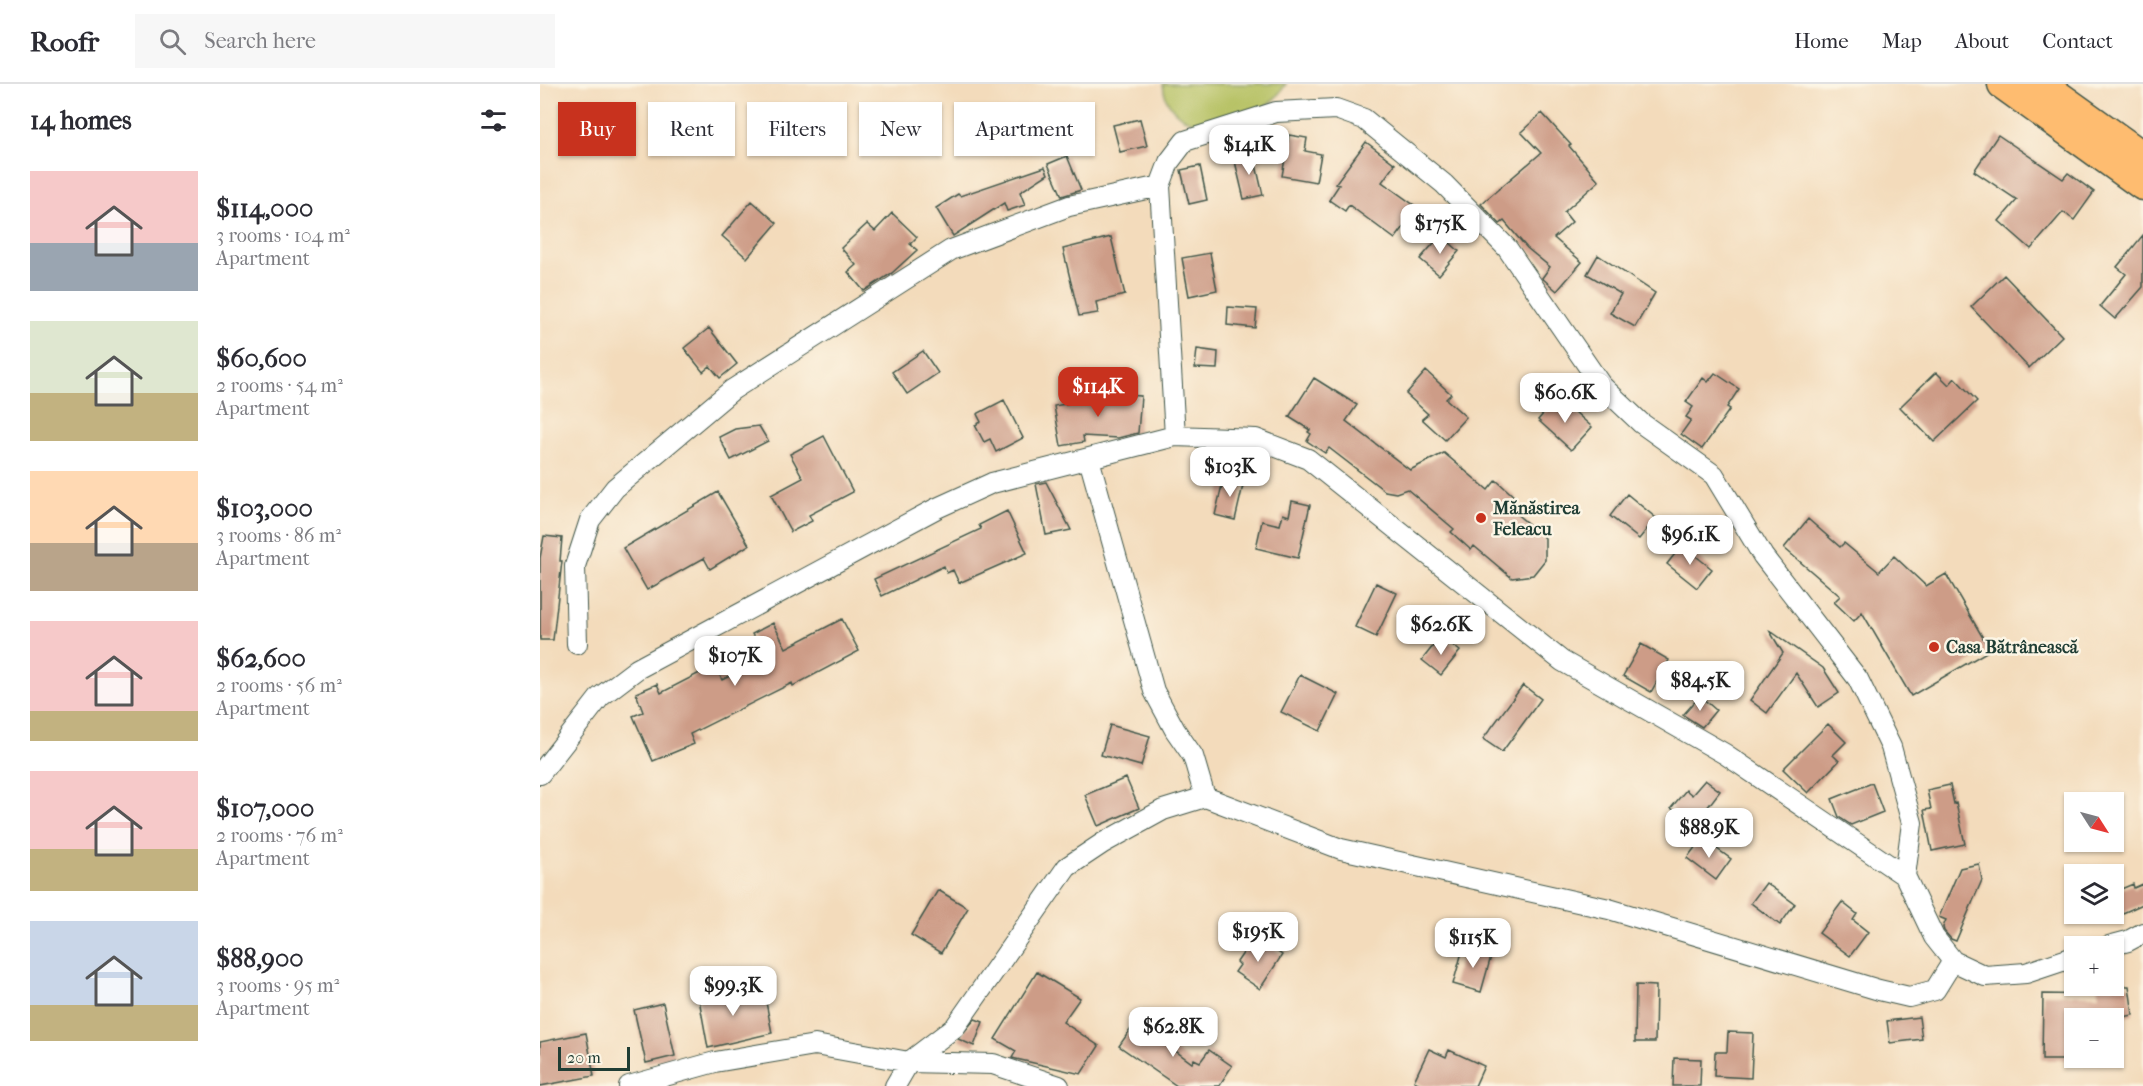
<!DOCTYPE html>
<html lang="en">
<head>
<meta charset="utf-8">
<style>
	:root { --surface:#fff; --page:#f7f7f7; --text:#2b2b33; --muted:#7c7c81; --line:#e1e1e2; --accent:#c8321e }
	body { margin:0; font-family:"IM FELL French Canon",serif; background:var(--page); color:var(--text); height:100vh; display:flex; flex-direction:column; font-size:22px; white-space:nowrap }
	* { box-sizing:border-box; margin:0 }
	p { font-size:20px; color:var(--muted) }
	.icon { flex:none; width:33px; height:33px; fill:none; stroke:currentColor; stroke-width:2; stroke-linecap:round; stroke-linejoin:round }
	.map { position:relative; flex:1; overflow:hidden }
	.panel { display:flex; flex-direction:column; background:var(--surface); width:540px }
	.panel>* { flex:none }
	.hud { position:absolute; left:18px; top:18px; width:570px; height:54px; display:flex; gap:12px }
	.needle { width:39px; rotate:126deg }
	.buttons { position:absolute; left:1524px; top:708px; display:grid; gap:12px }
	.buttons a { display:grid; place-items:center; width:60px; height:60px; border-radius:0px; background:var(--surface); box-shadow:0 2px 4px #0004; font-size:30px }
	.scale { position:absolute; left:18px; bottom:15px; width:72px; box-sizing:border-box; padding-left:6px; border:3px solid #1f3d34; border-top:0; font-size:16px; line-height:21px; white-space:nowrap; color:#1f3d34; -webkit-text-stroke:4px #fcf5e5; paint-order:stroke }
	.price { position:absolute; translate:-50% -51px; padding:0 14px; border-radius:12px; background:#fff; color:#222; font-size:20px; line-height:39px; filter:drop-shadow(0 2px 3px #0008) }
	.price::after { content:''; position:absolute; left:50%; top:36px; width:18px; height:14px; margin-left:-9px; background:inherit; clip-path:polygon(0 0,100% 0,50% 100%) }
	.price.selected { background:var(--accent); color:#fff }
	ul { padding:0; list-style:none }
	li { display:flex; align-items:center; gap:18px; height:150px; padding:0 30px }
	li span { display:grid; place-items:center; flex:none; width:168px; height:120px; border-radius:0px; color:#555 }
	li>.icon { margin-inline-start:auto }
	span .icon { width:72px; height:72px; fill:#fffc; stroke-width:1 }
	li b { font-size:26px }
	h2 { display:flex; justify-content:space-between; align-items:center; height:72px; padding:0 30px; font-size:26px }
	.tag { padding:0 21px; border-radius:0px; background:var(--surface); box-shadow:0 2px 4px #0004; font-size:21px; line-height:54px }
	.tag.selected { background:var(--accent); color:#fff }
	header { display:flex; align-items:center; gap:36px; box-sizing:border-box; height:84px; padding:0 30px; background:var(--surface); border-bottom:2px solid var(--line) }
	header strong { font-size:28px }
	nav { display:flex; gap:33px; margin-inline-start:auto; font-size:21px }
	.search { width:420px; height:54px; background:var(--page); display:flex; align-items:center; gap:15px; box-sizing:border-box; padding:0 21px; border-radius:0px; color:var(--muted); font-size:22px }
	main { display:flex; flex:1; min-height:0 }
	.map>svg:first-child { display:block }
	.green { fill:#b6c163; stroke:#6a7f4c; stroke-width:1.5 }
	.building { fill:#cd9c87 }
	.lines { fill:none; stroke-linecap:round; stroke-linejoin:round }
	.minor-casing { stroke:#3f5548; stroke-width:22 }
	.primary-casing { stroke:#3f5548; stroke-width:33 }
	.minor { stroke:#fff; stroke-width:20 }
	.primary { stroke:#febc70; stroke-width:30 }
	.poi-dot { fill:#c8321e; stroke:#fcf5e5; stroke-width:2 }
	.labels { text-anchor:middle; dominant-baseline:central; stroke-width:5; stroke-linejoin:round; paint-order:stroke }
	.poi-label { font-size:18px; font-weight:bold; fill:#1f3d34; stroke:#fcf5e5; text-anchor:start }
</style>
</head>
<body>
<header>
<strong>Roofr</strong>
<div class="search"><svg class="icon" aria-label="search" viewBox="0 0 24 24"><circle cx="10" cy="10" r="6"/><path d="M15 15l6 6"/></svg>Search here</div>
<nav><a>Home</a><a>Map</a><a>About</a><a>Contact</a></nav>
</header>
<main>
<section class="panel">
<h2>14 homes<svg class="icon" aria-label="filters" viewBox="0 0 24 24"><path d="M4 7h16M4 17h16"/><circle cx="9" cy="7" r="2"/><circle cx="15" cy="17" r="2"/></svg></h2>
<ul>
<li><span style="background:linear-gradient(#f6c9c9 60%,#9aa5b1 0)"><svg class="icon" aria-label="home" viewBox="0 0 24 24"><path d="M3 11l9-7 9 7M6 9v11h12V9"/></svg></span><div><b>$114,000</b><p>3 rooms · 104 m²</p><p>Apartment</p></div></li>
<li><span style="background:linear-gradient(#dfe7d0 60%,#c2b280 0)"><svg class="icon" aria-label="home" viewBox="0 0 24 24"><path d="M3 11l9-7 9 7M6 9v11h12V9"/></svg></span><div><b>$60,600</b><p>2 rooms · 54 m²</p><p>Apartment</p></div></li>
<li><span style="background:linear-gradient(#ffd9b3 60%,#b9a48a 0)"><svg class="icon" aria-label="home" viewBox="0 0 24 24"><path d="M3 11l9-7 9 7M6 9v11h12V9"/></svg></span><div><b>$103,000</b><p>3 rooms · 86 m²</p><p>Apartment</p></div></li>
<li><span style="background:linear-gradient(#f6c9c9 75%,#c2b280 0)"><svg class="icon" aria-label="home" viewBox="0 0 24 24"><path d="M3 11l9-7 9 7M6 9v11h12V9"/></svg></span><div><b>$62,600</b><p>2 rooms · 56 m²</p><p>Apartment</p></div></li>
<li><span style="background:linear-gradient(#f6c9c9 65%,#c2b280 0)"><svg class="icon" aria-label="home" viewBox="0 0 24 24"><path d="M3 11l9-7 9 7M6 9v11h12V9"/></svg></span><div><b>$107,000</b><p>2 rooms · 76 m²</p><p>Apartment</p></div></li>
<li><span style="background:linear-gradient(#c9d6e8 70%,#c2b280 0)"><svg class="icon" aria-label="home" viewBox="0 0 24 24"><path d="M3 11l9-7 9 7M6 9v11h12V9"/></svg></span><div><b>$88,900</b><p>3 rooms · 95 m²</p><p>Apartment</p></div></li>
</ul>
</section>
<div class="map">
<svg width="1603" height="1002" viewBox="0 0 1603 1002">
	<rect width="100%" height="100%" fill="#fcf5e5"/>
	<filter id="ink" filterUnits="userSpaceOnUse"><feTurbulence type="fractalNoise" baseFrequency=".0167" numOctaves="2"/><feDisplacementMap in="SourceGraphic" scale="12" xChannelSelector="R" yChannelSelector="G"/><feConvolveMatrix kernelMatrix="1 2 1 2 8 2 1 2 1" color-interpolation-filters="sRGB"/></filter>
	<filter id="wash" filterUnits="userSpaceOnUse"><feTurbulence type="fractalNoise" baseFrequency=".008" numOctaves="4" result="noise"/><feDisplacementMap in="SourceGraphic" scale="24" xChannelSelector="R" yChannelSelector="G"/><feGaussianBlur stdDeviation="1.35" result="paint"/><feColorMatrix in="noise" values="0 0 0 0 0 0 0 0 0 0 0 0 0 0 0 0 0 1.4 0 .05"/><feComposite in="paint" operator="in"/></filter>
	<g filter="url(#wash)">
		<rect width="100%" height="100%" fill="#f3dbbb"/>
		<path class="green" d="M 623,0 L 746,0 C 740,9 733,18 724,23 C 716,28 706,29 697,32 C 686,35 673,40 661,39 C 640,38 624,21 623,0 Z"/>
		<g id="blocks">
			<path class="building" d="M 1002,29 L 1031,61 L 1029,62 L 1059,97 L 1024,128 L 1032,138 L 1014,154 L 1042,178 L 1017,207 L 1002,194 L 1010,183 L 987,164 L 964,137 L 960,140 L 941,120 L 1001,69 L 981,48 Z
				M 600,35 L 607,62 L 580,68 L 573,41 Z
				M 749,51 L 767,54 L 765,67 L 781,70 L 776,98 L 742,92 Z
				M 1458,51 L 1523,95 L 1528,89 L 1554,108 L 1534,136 L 1523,128 L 1491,165 L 1459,137 L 1477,116 L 1434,87 Z
				M 826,58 L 855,80 L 842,98 L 878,124 L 855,155 L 809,121 L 805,127 L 789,116 L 799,101 L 795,100 Z
				M 713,68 L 723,111 L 704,115 L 694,73 Z
				M 527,72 L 541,106 L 522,112 L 508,80 Z
				M 660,82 L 667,116 L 649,120 L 641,86 Z
				M 505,83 L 508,90 L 480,108 L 485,121 L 467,127 L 464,119 L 413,152 L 396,124 L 418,110 L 420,112 Z
				M 212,117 L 237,139 L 207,174 L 182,152 Z
				M 352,129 L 377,153 L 370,160 L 377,166 L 352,189 L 324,207 L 308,188 L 316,181 L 301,164 L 327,140 L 335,147 Z
				M 901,151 L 919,167 L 899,191 L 880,175 Z
				M 1603,151 L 1603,203 L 1575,235 L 1560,222 L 1586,190 L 1577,183 Z
				M 571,153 L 585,211 L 556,218 L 558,229 L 539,232 L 523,165 Z
				M 670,169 L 677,206 L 649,212 L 642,174 Z
				M 1058,171 L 1115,209 L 1095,243 L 1070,229 L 1081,210 L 1047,190 Z
				M 1464,191 L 1522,252 L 1489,284 L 1431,223 Z
				M 688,223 L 717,225 L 715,244 L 687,241 Z
				M 169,244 L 197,280 L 180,294 L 170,282 L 163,288 L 144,264 Z
				M 657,265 L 678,268 L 677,285 L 655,284 Z
				M 383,267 L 398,289 L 367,310 L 352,288 Z
				M 886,287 L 911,310 L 906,315 L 926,333 L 905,356 L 882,335 L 888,330 L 866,310 Z
				M 1396,288 L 1409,301 L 1415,294 L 1437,317 L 1394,358 L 1360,323 Z
				M 1175,289 L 1199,305 L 1187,323 L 1190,325 L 1162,365 L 1141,350 L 1151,336 L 1146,333 L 1153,323 L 1146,318 L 1163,294 L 1168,298 Z
				M 774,294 L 817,321 L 806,337 L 870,386 L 904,369 L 948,406 L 956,396 L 976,414 L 968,423 L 1005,454 L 1005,476 L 993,491 L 972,494 L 934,462 L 931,466 L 911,448 L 914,445 L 867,405 L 856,409 L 845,407 L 789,364 L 785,369 L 767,357 L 771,350 L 768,348 L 770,346 L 749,333 Z
				M 569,310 L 601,312 L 598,349 L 578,354 L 543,352 L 544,358 L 521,362 L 514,322 L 569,312 Z
				M 1018,313 L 1052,343 L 1031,366 L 998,336 Z
				M 464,316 L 483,354 L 456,368 L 450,355 L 444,358 L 435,341 L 441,338 L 437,330 Z
				M 219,342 L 228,357 L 191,376 L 179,353 L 195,345 Z
				M 284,352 L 313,408 L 269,431 L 272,437 L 251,448 L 231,411 L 263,394 L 250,370 Z
				M 684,393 L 704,397 L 695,436 L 675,431 Z
				M 506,398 L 531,446 L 506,451 L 496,400 Z
				M 178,408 L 209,461 L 170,485 L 164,474 L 107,506 L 83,464 Z
				M 1087,410 L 1116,434 L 1099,455 L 1070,432 Z
				M 752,417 L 770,421 L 758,474 L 716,464 L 722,437 L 740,441 L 743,430 L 749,432 Z
				M 467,427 L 487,469 L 419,499 L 413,486 L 407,489 L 404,482 L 342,512 L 334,495 L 441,445 L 439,441 Z
				M 1268,435 L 1300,463 L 1304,459 L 1339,488 L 1354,472 L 1386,502 L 1406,490 L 1450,566 L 1371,612 L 1322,528 L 1314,537 L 1294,518 L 1300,512 L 1244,464 Z
				M 4,452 L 22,454 L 20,477 L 22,477 L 13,556 L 0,556 L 0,474 Z
				M 1142,461 L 1172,485 L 1157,504 L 1127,480 Z
				M 836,499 L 857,509 L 836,553 L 815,543 Z
				M 302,535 L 319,567 L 253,602 L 252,599 L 150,650 L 154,660 L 113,677 L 93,632 L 103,628 L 96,609 L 117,600 L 121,609 L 175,581 L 182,596 L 225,574 L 212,550 L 233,539 L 246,564 Z
				M 1229,546 L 1283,584 L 1299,609 L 1278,623 L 1256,589 L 1227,629 L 1210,616 L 1243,569 Z
				M 901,552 L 920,567 L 901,591 L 882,576 Z
				M 1101,560 L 1129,576 L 1111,608 L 1083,592 Z
				M 760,591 L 798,610 L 780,647 L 741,628 Z
				M 983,601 L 1001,615 L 962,668 L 943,655 Z
				M 1160,612 L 1176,626 L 1162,643 L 1143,631 Z
				M 1288,640 L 1306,658 L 1293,671 L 1299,677 L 1268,709 L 1243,685 Z
				M 570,641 L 610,652 L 601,682 L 561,671 Z
				M 586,694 L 599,724 L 558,742 L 545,711 Z
				M 1165,696 L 1180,707 L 1154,741 L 1131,724 L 1146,706 L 1152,711 Z
				M 1332,699 L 1343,728 L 1311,741 L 1299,733 L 1292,715 Z
				M 1410,701 L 1414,720 L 1416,719 L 1425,760 L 1392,767 L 1384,726 L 1391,725 L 1387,706 Z
				M 1162,754 L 1191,775 L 1176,796 L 1147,774 Z
				M 1439,780 L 1442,796 L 1416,857 L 1411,855 L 1404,847 L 1403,843 L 1406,836 L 1399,833 L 1420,784 Z
				M 1226,799 L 1255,820 L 1240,841 L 1211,819 Z
				M 1593,800 L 1594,804 L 1603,800 L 1603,820 L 1574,833 L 1574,808 Z
				M 398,806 L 428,824 L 401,869 L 371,851 Z
				M 1302,818 L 1317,830 L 1313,836 L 1328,848 L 1310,872 L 1279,849 Z
				M 718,854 L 742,871 L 720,905 L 695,888 L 700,881 L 697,878 L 710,859 L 713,861 Z
				M 924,861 L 952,869 L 941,908 L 913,900 Z
				M 497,888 L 540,914 L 523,938 L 559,962 L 541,990 L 472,974 L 476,967 L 455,955 Z
				M 187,900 L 190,912 L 212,907 L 213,915 L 225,913 L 232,949 L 168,964 L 159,915 L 169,913 L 167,904 Z
				M 1096,901 L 1116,902 L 1115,958 L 1095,958 Z
				M 1557,902 L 1589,902 L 1593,931 L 1574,935 L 1534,934 L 1528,937 L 1527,976 L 1502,976 L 1503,910 L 1559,911 Z
				M 123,919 L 135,972 L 106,979 L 94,926 Z
				M 600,932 L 623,947 L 618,954 L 652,979 L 654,975 L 660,978 L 669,966 L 692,982 L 679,1002 L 637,1002 L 579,962 Z
				M 1379,933 L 1382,955 L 1350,959 L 1347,937 Z
				M 435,935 L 443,938 L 434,962 L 418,955 Z
				M 1188,948 L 1213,949 L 1211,994 L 1174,992 L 1175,968 L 1187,968 Z
				M 46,949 L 54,992 L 0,1002 L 0,958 Z
				M 889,965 L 906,973 L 909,966 L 944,982 L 935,1002 L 884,1002 L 874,997 Z
				M 1134,974 L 1161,975 L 1160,1002 L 1133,1002 Z"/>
		</g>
	</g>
	<g filter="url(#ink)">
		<use href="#blocks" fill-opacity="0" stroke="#3f5548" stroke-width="1.5"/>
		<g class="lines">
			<defs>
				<path id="minor" d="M 620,102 L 635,352
					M 549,375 L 614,607 L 635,646 L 653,672 L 665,713
					M 37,560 L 35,482 L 50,436 L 75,404 L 192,306 L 411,166 L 529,122 L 620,102 L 629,78 L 645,57 L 736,28 L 796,25 L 824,35 L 904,100 L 967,164 L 1061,301 L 1101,339 L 1174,391 L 1223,472 L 1318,595 L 1351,663 L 1372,739 L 1365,792
					M 0,690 L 60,613 L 97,585 L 397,424 L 452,399 L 635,352 L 716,355 L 768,375 L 1022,577 L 1185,670 L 1365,792 L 1394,853 L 1413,877 L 1445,892 L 1486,889 L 1534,873
					M 1569,862 L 1588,857 L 1603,849
					M 89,1002 L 175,978 L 275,961 L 369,978 L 453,980 L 519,1002
					M 355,1002 L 369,978 L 415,943 L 527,783 L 563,759 L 623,726 L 665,713 L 801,765 L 1069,825 L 1339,906 L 1369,913 L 1395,906 L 1413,877"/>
				<path id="primary" d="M 1463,0 L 1603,101
					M 1501,0 L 1603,73"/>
			</defs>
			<use href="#minor" class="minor-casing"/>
			<use href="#primary" class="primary-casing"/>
			<use href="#minor" class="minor"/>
			<use href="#primary" class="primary"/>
		</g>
	</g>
	<g class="poi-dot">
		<circle cx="941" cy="434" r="6"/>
		<circle cx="1394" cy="563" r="6"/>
	</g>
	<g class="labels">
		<g class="poi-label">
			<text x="953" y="424">Mănăstirea<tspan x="953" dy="21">Feleacu</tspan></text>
			<text x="1406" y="563">Casa Bătrânească</text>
		</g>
	</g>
</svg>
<div class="buttons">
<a><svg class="needle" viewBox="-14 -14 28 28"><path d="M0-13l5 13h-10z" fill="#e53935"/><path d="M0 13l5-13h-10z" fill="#7c7c81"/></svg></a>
<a><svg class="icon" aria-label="layers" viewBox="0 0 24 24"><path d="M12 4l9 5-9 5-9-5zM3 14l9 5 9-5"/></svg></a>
<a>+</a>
<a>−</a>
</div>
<div class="scale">20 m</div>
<b class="price" style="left:709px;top:92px">$141K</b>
<b class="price" style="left:900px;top:171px">$175K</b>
<b class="price selected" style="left:558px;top:334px">$114K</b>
<b class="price" style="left:1025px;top:340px">$60.6K</b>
<b class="price" style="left:690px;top:414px">$103K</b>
<b class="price" style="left:1150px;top:482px">$96.1K</b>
<b class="price" style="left:901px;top:572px">$62.6K</b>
<b class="price" style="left:195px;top:603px">$107K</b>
<b class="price" style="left:1160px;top:628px">$84.5K</b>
<b class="price" style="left:1169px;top:775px">$88.9K</b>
<b class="price" style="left:718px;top:879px">$195K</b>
<b class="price" style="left:933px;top:885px">$115K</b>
<b class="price" style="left:193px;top:933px">$99.3K</b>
<b class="price" style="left:633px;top:974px">$62.8K</b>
<div class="hud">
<a class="tag selected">Buy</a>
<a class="tag">Rent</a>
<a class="tag">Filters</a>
<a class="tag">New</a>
<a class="tag">Apartment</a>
</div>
</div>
</main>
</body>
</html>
